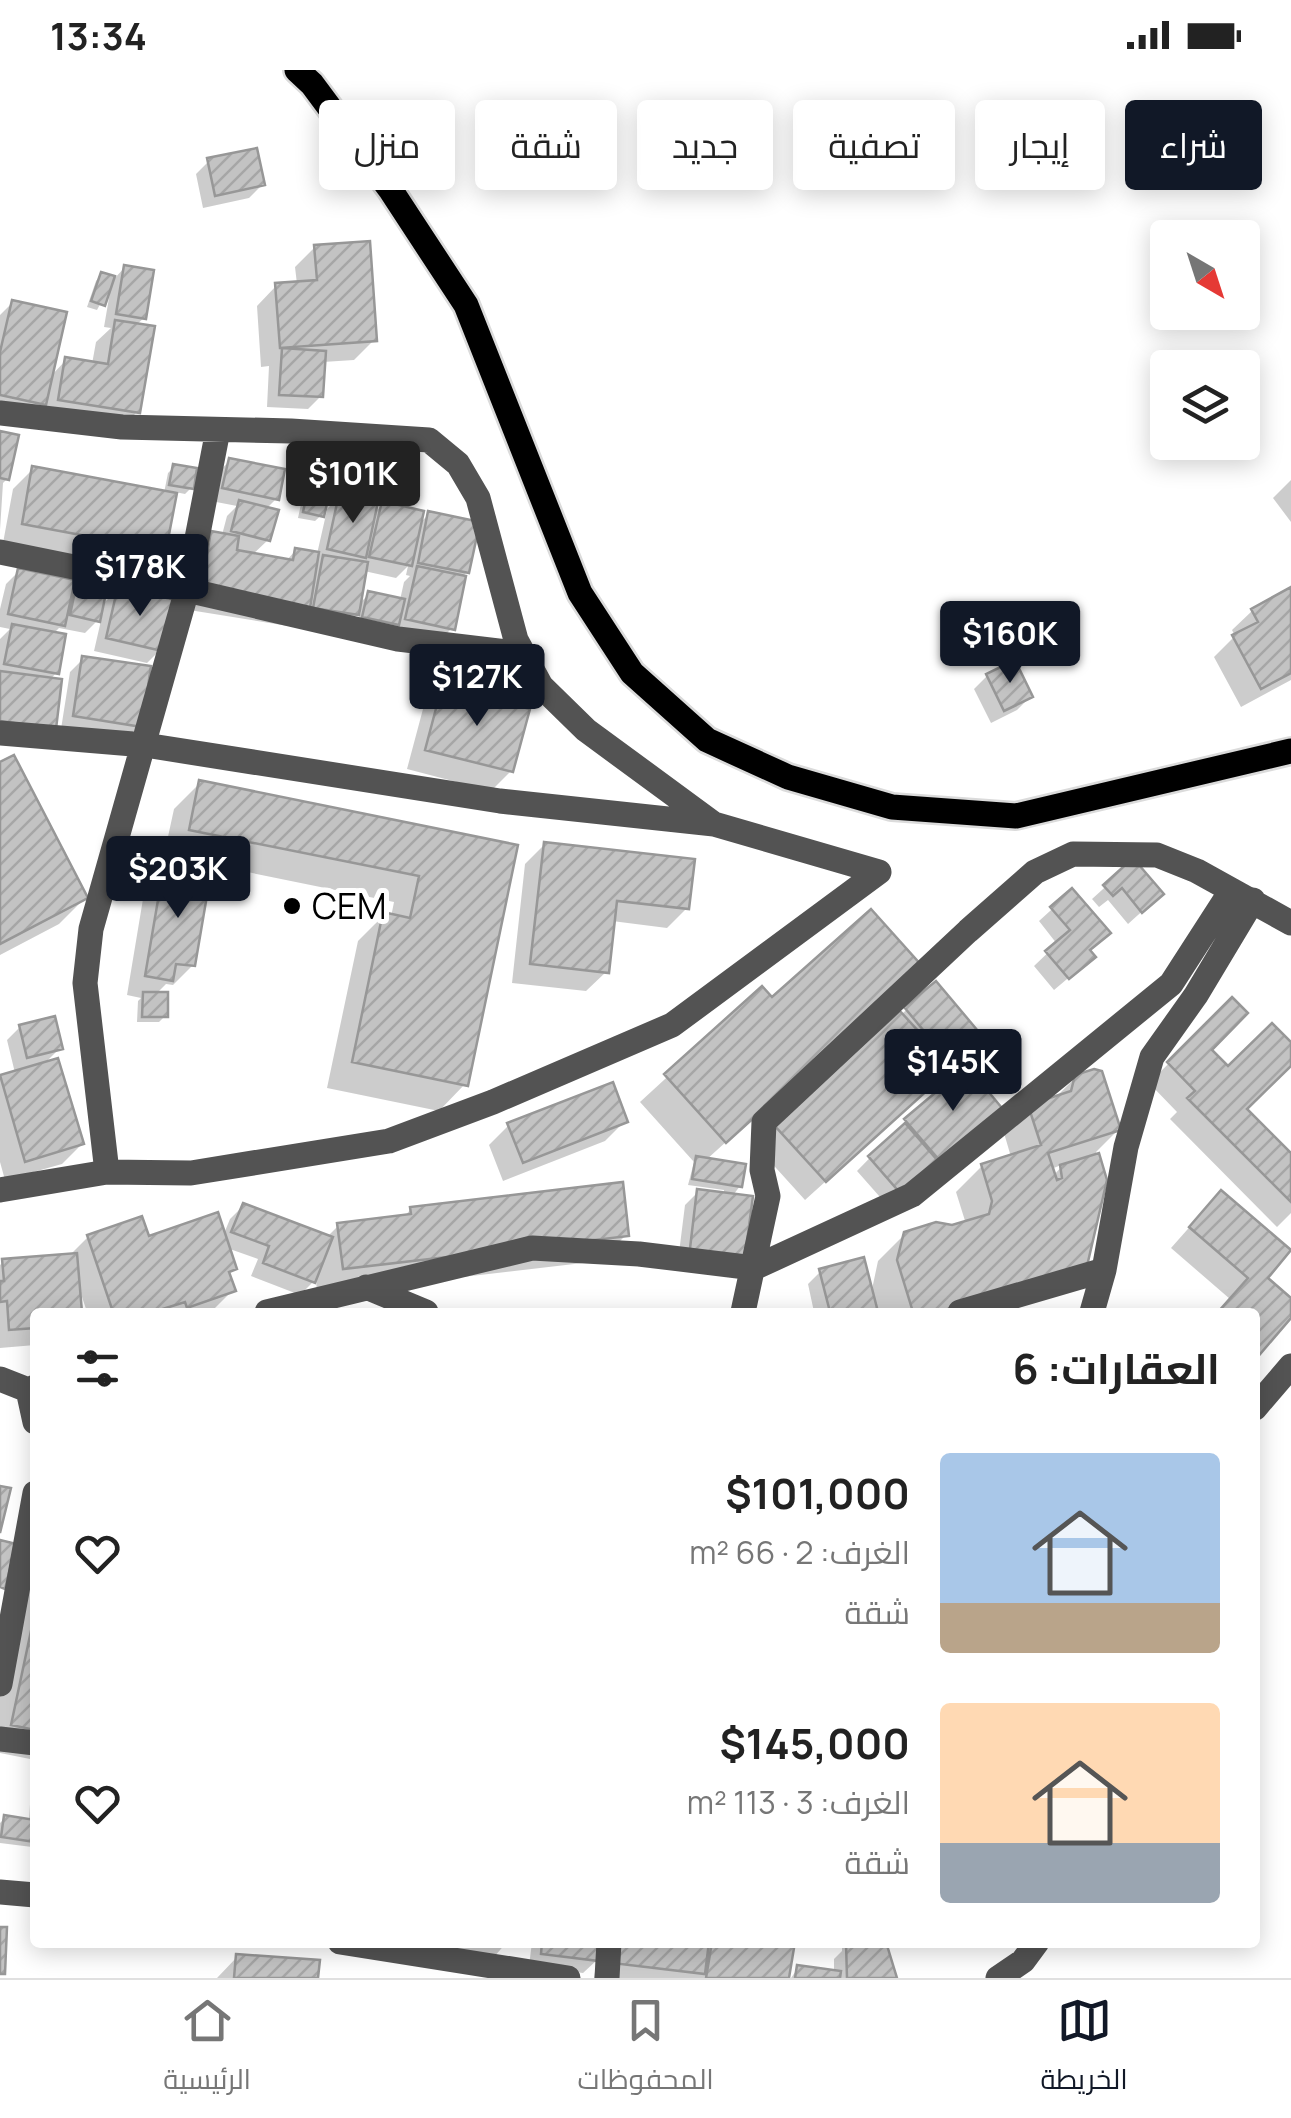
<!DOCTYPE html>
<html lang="ar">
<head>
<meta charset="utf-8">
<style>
	:root { --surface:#fff; --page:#f6f6f6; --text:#222; --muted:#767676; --line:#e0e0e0; --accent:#111827 }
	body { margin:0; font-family:Manrope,Cairo,sans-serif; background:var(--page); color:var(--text); direction:rtl; height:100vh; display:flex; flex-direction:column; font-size:38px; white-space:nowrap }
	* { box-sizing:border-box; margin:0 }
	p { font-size:32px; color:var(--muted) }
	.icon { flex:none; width:55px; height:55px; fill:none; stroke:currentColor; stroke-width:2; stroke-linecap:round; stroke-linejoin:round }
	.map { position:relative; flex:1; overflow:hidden; direction:ltr }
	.sheet { position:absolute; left:30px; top:1238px; width:1230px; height:640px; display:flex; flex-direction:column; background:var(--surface); border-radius:10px; box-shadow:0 5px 25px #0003; direction:rtl }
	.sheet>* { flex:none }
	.top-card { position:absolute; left:30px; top:30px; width:1232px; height:90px; direction:rtl; display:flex; gap:20px }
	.needle { width:65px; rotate:141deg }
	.controls { position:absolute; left:1150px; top:150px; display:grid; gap:20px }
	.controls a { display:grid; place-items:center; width:110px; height:110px; border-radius:10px; background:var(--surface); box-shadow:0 5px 25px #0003; font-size:50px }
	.price { position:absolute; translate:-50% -85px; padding:0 22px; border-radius:10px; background:var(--accent); color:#fff; font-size:32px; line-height:65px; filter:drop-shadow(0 2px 5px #0008) }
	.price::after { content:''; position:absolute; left:50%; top:60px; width:30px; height:22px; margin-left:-15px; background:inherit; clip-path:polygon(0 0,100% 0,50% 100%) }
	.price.on { background:#222; color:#fff }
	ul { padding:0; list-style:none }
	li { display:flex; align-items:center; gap:30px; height:250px; padding:0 40px }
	li span { display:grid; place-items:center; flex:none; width:280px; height:200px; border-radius:10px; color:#555 }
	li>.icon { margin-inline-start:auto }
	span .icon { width:120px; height:120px; fill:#fffc; stroke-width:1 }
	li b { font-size:42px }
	h2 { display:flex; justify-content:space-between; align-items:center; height:120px; padding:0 40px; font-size:42px }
	.chip { padding:0 35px; border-radius:10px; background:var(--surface); box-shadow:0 5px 25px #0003; font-size:35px; line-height:90px }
	.chip.on { background:var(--accent); color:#fff }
	.status { display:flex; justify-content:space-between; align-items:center; height:70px; padding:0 50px; background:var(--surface); direction:ltr }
	.status svg { height:28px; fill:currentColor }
	.tabs { display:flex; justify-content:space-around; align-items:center; height:140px; border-top:2px solid var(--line); background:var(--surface); font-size:28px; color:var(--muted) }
	.tabs a { display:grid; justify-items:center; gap:5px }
	.tabs .on { color:var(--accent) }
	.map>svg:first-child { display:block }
	.shadow { fill:#0003; fill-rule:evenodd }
	.building { fill:url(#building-hatch); stroke:#979797; stroke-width:2.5 }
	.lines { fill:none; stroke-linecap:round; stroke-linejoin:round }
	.major-casing { stroke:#dbdbdb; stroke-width:30 }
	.minor { stroke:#535353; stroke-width:25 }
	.major { stroke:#000; stroke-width:25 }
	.poi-dot { fill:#000; stroke:#fff; stroke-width:4 }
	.labels { text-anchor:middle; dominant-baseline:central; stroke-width:10; stroke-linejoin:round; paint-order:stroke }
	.poi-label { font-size:35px; fill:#000; stroke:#fff; text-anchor:start }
</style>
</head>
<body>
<div class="status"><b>13:34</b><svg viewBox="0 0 49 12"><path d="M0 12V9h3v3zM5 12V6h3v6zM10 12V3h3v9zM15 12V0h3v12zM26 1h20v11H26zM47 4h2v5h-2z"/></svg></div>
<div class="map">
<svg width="1291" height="1908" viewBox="0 0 1291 1908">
	<defs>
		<pattern id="building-hatch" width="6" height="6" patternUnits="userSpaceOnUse" patternTransform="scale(2.5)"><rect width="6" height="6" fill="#c3c3c3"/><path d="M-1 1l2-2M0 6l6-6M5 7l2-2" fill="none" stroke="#a6a6a6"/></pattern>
	</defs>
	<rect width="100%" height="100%" fill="#fff"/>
	<path class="shadow" d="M 209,91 L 262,115 L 249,128 L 203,138 L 196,104 Z
		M 315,177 L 374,270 L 354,290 L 323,292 L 321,326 L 308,339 L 267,337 L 269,296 L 261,297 L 257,236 L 276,216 L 297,214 L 295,197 Z
		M 125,197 L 144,248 L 136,255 L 138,341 L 118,361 L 40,349 L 42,335 L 23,354 L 0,348 L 0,245 L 13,232 L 50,307 L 66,290 L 92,294 L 96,272 L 111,258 L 104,257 L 110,222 L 107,221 L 97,240 L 87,237 L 96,211 L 101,205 L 114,209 Z
		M 0,363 L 7,409 L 3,413 L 0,460 Z
		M 230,390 L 276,429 L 266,439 L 268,470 L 252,485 L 286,491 L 296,480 L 317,484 L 327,440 L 315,451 L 298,448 L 306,411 L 312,405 L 321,445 L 340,426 L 373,444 L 383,434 L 419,454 L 429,444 L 467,502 L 460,509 L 452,558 L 439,571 L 358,553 L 361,541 L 344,557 L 288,556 L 183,539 L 192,483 L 212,464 L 222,465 L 227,446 L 237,436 L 211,431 L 217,404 ZM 408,496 L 406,505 L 410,506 L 404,512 L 400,530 L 369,524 L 359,534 L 364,501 L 396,508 Z
		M 174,397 L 191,418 L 185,424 L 175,422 L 164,479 L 144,499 L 3,473 L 13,419 L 33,399 L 164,423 L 168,403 Z
		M 1291,410 L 1291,452 L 1273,428 Z
		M 19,501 L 76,512 L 79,509 L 100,537 L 118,519 L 160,580 L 147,593 L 94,581 L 102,546 L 85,563 L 59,558 L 53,564 L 56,603 L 0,665 L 0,569 L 10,559 L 0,557 L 0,539 L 6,514 Z
		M 1291,520 L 1291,610 L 1241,637 L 1214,587 L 1235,566 L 1232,560 L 1252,541 Z
		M 83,589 L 140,655 L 126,669 L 61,659 L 70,602 Z
		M 987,606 L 1030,627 L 1017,640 L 991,653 L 974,619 Z
		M 443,619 L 511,701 L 491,721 L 407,699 L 423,639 Z
		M 0,695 L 85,828 L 59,854 L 0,885 Z
		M 200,713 L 515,777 L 465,1014 L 439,1041 L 327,1018 L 358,871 L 384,845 L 391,847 L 394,832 L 164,785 L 174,739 Z
		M 545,774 L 687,838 L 667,858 L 612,851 L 606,902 L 586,921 L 512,913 L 525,794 Z
		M 1133,792 L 1148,836 L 1128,854 L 1108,830 L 1099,837 L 1092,829 Z
		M 165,797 L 193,895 L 173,915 L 166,914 L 155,925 L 165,946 L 159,952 L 137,952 L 138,931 L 141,928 L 127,925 L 145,817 Z
		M 1072,821 L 1088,881 L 1079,899 L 1054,920 L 1034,896 L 1057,874 L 1039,851 Z
		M 935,914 L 962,973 L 941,990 L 929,1018 L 805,1130 L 756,1076 Z
		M 762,920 L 772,931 L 893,921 L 706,1090 L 740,1116 L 677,1199 L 685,1135 L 698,1122 L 724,1125 L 724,1120 L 688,1115 L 694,1092 L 640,1032 Z
		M 1232,931 L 1208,980 L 1228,1000 L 1291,975 L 1291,993 L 1244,1039 L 1291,1086 L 1291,1143 L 1277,1157 L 1170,1049 L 1177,1042 L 1149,1013 Z
		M 20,957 L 60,978 L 44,994 L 82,1074 L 62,1094 L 5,1110 L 0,1092 L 0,1008 L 15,1003 L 7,970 Z
		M 966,1000 L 999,1038 L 887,1135 L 857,1101 L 906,1051 Z
		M 1076,1007 L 1118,1060 L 1096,1082 L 1104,1110 L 990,1242 L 814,1242 L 808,1214 L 821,1201 L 871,1224 L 878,1191 L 905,1164 L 966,1154 L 956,1122 L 982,1096 L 1011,1087 L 1004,1063 L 1030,1037 L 1054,1029 ZM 1064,1094 L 1053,1106 L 1051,1099 Z
		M 625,1051 L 605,1071 L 503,1111 L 489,1075 L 509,1055 Z
		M 243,1136 L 327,1167 L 339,1155 L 403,1148 L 411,1139 L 626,1165 L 600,1191 L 317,1224 L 316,1209 L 300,1225 L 251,1206 L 258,1189 L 227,1178 L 234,1199 L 227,1206 L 233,1220 L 213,1240 L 87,1242 L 80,1221 L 79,1242 L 35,1242 L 35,1275 L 0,1278 L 0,1195 L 3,1192 L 69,1186 L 88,1167 L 147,1169 L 223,1166 L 230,1149 Z
		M 1202,1143 L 1291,1231 L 1291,1245 L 1255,1287 L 1255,1242 L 1218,1242 L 1230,1229 L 1171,1178 Z
		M 35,1452 L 35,1690 L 0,1683 L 0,1617 Z
		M 35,1713 L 35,1774 L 32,1777 L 0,1773 L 0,1753 L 5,1748 L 29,1751 L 31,1717 Z
		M 369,1872 L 507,1872 L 487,1895 Z
		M 532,1872 L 792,1872 L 786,1908 L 594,1908 L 597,1890 L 583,1903 L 529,1896 Z
		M 842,1872 L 899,1872 L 885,1877 L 895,1908 L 791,1908 L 798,1898 L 834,1903 L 834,1889 L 842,1881 Z
		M 237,1887 L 316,1908 L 217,1908 Z"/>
	<path class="building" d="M 257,78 L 265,115 L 215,126 L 207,88 Z
		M 370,171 L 377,271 L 280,278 L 275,213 L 317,210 L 314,175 Z
		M 124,195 L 154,200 L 146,249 L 116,244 Z
		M 101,202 L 115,206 L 105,236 L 91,231 Z
		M 12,230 L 67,242 L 46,335 L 0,325 L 0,282 Z
		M 115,250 L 155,256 L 140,343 L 58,330 L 65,287 L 108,294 Z
		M 282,278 L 326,281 L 323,327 L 279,325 Z
		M 0,361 L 19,365 L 9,410 L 0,408 Z
		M 229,388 L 285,399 L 279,430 L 222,418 Z
		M 173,394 L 197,398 L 194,419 L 169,415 Z
		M 32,396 L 177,423 L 166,480 L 117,471 L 115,484 L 78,478 L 81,465 L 22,454 Z
		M 312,402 L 333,407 L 324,447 L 303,442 Z
		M 339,424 L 378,432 L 366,488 L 327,479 Z
		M 239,430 L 279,440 L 270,471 L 231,461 Z
		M 382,431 L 424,441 L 412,496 L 369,487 Z
		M 428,441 L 480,452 L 469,503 L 418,493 Z
		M 211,461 L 239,466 L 237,480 L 293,490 L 295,478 L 319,482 L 310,538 L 201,519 Z
		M 323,485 L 368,492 L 359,545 L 313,538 Z
		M 417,496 L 466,506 L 455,560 L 405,549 Z
		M 18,498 L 75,510 L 65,556 L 8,544 Z
		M 78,507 L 108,513 L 100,552 L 70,545 Z
		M 118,516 L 175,530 L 162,581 L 106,568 Z
		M 1291,517 L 1291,603 L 1261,619 L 1232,565 L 1258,552 L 1251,539 Z
		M 368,521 L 405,529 L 399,555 L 362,547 Z
		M 12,554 L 66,564 L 59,604 L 4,594 Z
		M 82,586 L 151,596 L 142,657 L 73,646 Z
		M 1015,590 L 1033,627 L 1004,641 L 986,604 Z
		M 0,601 L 62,609 L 56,659 L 0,651 Z
		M 442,616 L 530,639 L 513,702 L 425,680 Z
		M 14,685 L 88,828 L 0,874 L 0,692 Z
		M 199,710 L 518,775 L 468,1016 L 352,992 L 383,842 L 410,848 L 419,806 L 189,760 Z
		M 544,772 L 695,789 L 689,839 L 617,831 L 609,903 L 530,894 Z
		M 1133,788 L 1164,824 L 1142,843 L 1122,818 L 1113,826 L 1103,815 Z
		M 164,795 L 211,802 L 195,896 L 176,894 L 173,911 L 145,906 Z
		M 1072,818 L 1111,863 L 1090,880 L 1096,887 L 1069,909 L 1045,881 L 1070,860 L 1050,837 Z
		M 871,839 L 922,896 L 726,1073 L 664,1004 L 762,916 L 772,927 Z
		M 936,911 L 978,961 L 958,978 L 946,963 L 934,973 L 904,937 Z
		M 143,922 L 168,922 L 168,947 L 142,947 Z
		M 1232,927 L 1248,943 L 1212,980 L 1228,996 L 1272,953 L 1291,972 L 1291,996 L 1247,1039 L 1291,1083 L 1291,1132 L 1187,1028 L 1195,1021 L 1167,992 Z
		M 900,941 L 952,998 L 826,1112 L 774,1055 Z
		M 55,946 L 63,979 L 27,988 L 19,955 Z
		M 58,988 L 84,1074 L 25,1092 L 0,1005 Z
		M 967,996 L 1002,1038 L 941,1092 L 904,1049 Z
		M 1094,999 L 1102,1001 L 1121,1060 L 1048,1083 L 1057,1110 L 1062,1108 L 1060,1095 L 1099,1083 L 1107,1110 L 1087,1196 L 938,1242 L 913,1242 L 897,1190 L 904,1162 L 936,1152 L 952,1155 L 989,1144 L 992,1131 L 981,1094 L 1041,1075 L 1028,1035 L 1071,1021 L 1075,1005 Z
		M 613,1012 L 628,1052 L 523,1093 L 507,1053 Z
		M 905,1053 L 938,1091 L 901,1124 L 868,1086 Z
		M 696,1086 L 746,1094 L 742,1117 L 692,1109 Z
		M 623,1112 L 629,1166 L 343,1199 L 337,1153 L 411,1144 L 410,1137 Z
		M 697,1119 L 753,1126 L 744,1194 L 689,1187 Z
		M 1221,1120 L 1291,1180 L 1268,1208 L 1291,1228 L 1291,1248 L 1255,1290 L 1255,1242 L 1218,1242 L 1248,1208 L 1189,1157 Z
		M 243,1133 L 333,1167 L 315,1213 L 263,1193 L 269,1176 L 231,1162 Z
		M 218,1142 L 237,1199 L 229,1202 L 236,1221 L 187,1238 L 185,1232 L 153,1242 L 113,1242 L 87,1165 L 142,1146 L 149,1166 Z
		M 77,1183 L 82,1242 L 35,1242 L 35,1258 L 9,1260 L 7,1231 L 0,1232 L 0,1211 L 4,1211 L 2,1189 Z
		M 864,1187 L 878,1242 L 830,1242 L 819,1199 Z
		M 0,1416 L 11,1418 L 0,1463 Z
		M 0,1470 L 16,1474 L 5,1519 L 0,1517 Z
		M 35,1542 L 35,1660 L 11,1655 Z
		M 4,1745 L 35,1750 L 35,1772 L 1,1767 Z
		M 0,1857 L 7,1857 L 5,1904 L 0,1904 Z
		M 542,1872 L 601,1872 L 599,1891 L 541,1884 Z
		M 615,1872 L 709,1872 L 705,1904 L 612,1893 Z
		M 712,1872 L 795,1872 L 789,1908 L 706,1908 Z
		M 886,1872 L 897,1908 L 847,1908 L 846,1873 Z
		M 236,1884 L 320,1890 L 318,1908 L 234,1908 Z
		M 797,1895 L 841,1901 L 840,1908 L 795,1908 Z"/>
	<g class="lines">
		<defs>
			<path id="major" d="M 297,0 L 312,14 L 390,119 L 466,235 L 580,523 L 632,603 L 707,670 L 788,707 L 892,737 L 1016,746 L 1291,681"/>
		</defs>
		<use href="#major" class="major-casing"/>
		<path class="minor" d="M 0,343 L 122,357 L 291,361 L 429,370 L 458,394 L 478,428 L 516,570 L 541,616 L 586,660 L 714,754
			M 0,482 L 187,520 L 398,569 L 524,584
			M 0,663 L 145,675 L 500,731 L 714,754 L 879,802
			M 107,1102 L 85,913 L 91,859 L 187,520 L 218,360
			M 0,1120 L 107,1102 L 191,1103 L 389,1071 L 493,1032 L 672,955 L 879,802
			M 366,1217 L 426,1242
			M 267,1242 L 532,1178 L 639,1184 L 754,1198 L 912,1125 L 1171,914 L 1231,821
			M 743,1242 L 768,1126 L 762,1100 L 764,1052 L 968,861 L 1035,802 L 1073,784 L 1157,785 L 1197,801 L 1291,853
			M 960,1242 L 1104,1200
			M 1092,1242 L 1104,1200 L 1126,1077 L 1152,987 L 1196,925 L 1253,830
			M 0,1309 L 28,1320 L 35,1317
			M 28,1320 L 35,1352
			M 1255,1338 L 1291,1296
			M 0,1614 L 35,1423
			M 0,1669 L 35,1673
			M 0,1822 L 35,1825
			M 340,1872 L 568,1908
			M 607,1908 L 609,1872
			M 998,1908 L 1023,1891 L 1037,1872"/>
		<use href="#major" class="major"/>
	</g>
	<circle class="poi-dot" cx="292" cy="836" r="10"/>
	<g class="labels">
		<g class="poi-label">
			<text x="312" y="836">CEM</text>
		</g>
	</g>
</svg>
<div class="controls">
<a><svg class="needle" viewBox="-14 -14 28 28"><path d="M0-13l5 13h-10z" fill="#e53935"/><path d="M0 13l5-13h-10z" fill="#767676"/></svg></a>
<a><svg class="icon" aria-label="layers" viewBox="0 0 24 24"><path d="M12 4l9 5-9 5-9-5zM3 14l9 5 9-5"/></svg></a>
</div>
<b class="price on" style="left:353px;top:456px">$101K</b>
<b class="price" style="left:140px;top:549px">$178K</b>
<b class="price" style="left:1010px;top:616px">$160K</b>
<b class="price" style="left:477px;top:659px">$127K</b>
<b class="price" style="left:178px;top:851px">$203K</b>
<b class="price" style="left:953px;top:1044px">$145K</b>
<div class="top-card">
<a class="chip on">شراء</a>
<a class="chip">إيجار</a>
<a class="chip">تصفية</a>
<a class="chip">جديد</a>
<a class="chip">شقة</a>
<a class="chip">منزل</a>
</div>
<section class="sheet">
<h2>العقارات: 6<svg class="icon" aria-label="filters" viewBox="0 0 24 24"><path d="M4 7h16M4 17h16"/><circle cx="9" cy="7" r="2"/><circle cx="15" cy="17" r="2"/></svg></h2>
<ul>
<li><span style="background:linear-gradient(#a9c7e8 75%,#b9a48a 0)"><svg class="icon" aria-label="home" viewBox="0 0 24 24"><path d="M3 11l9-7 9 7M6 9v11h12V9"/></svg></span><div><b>$101,000</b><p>الغرف: 2 · 66 m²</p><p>شقة</p></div><svg class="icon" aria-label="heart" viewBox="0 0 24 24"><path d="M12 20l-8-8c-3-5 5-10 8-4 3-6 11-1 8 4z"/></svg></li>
<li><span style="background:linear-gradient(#ffd9b3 70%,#9aa5b1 0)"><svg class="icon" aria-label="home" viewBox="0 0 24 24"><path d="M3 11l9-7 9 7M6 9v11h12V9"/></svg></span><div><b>$145,000</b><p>الغرف: 3 · 113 m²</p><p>شقة</p></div><svg class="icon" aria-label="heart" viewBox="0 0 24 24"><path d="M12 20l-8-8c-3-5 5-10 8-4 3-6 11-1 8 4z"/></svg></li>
</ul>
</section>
</div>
<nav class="tabs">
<a class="on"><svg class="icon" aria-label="map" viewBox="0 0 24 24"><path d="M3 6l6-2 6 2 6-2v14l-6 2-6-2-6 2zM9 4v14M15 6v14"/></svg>الخريطة</a>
<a><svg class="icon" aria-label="saved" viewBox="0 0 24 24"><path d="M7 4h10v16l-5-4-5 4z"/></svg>المحفوظات</a>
<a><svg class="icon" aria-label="home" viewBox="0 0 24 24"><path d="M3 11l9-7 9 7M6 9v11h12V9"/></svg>الرئيسية</a>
</nav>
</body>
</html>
